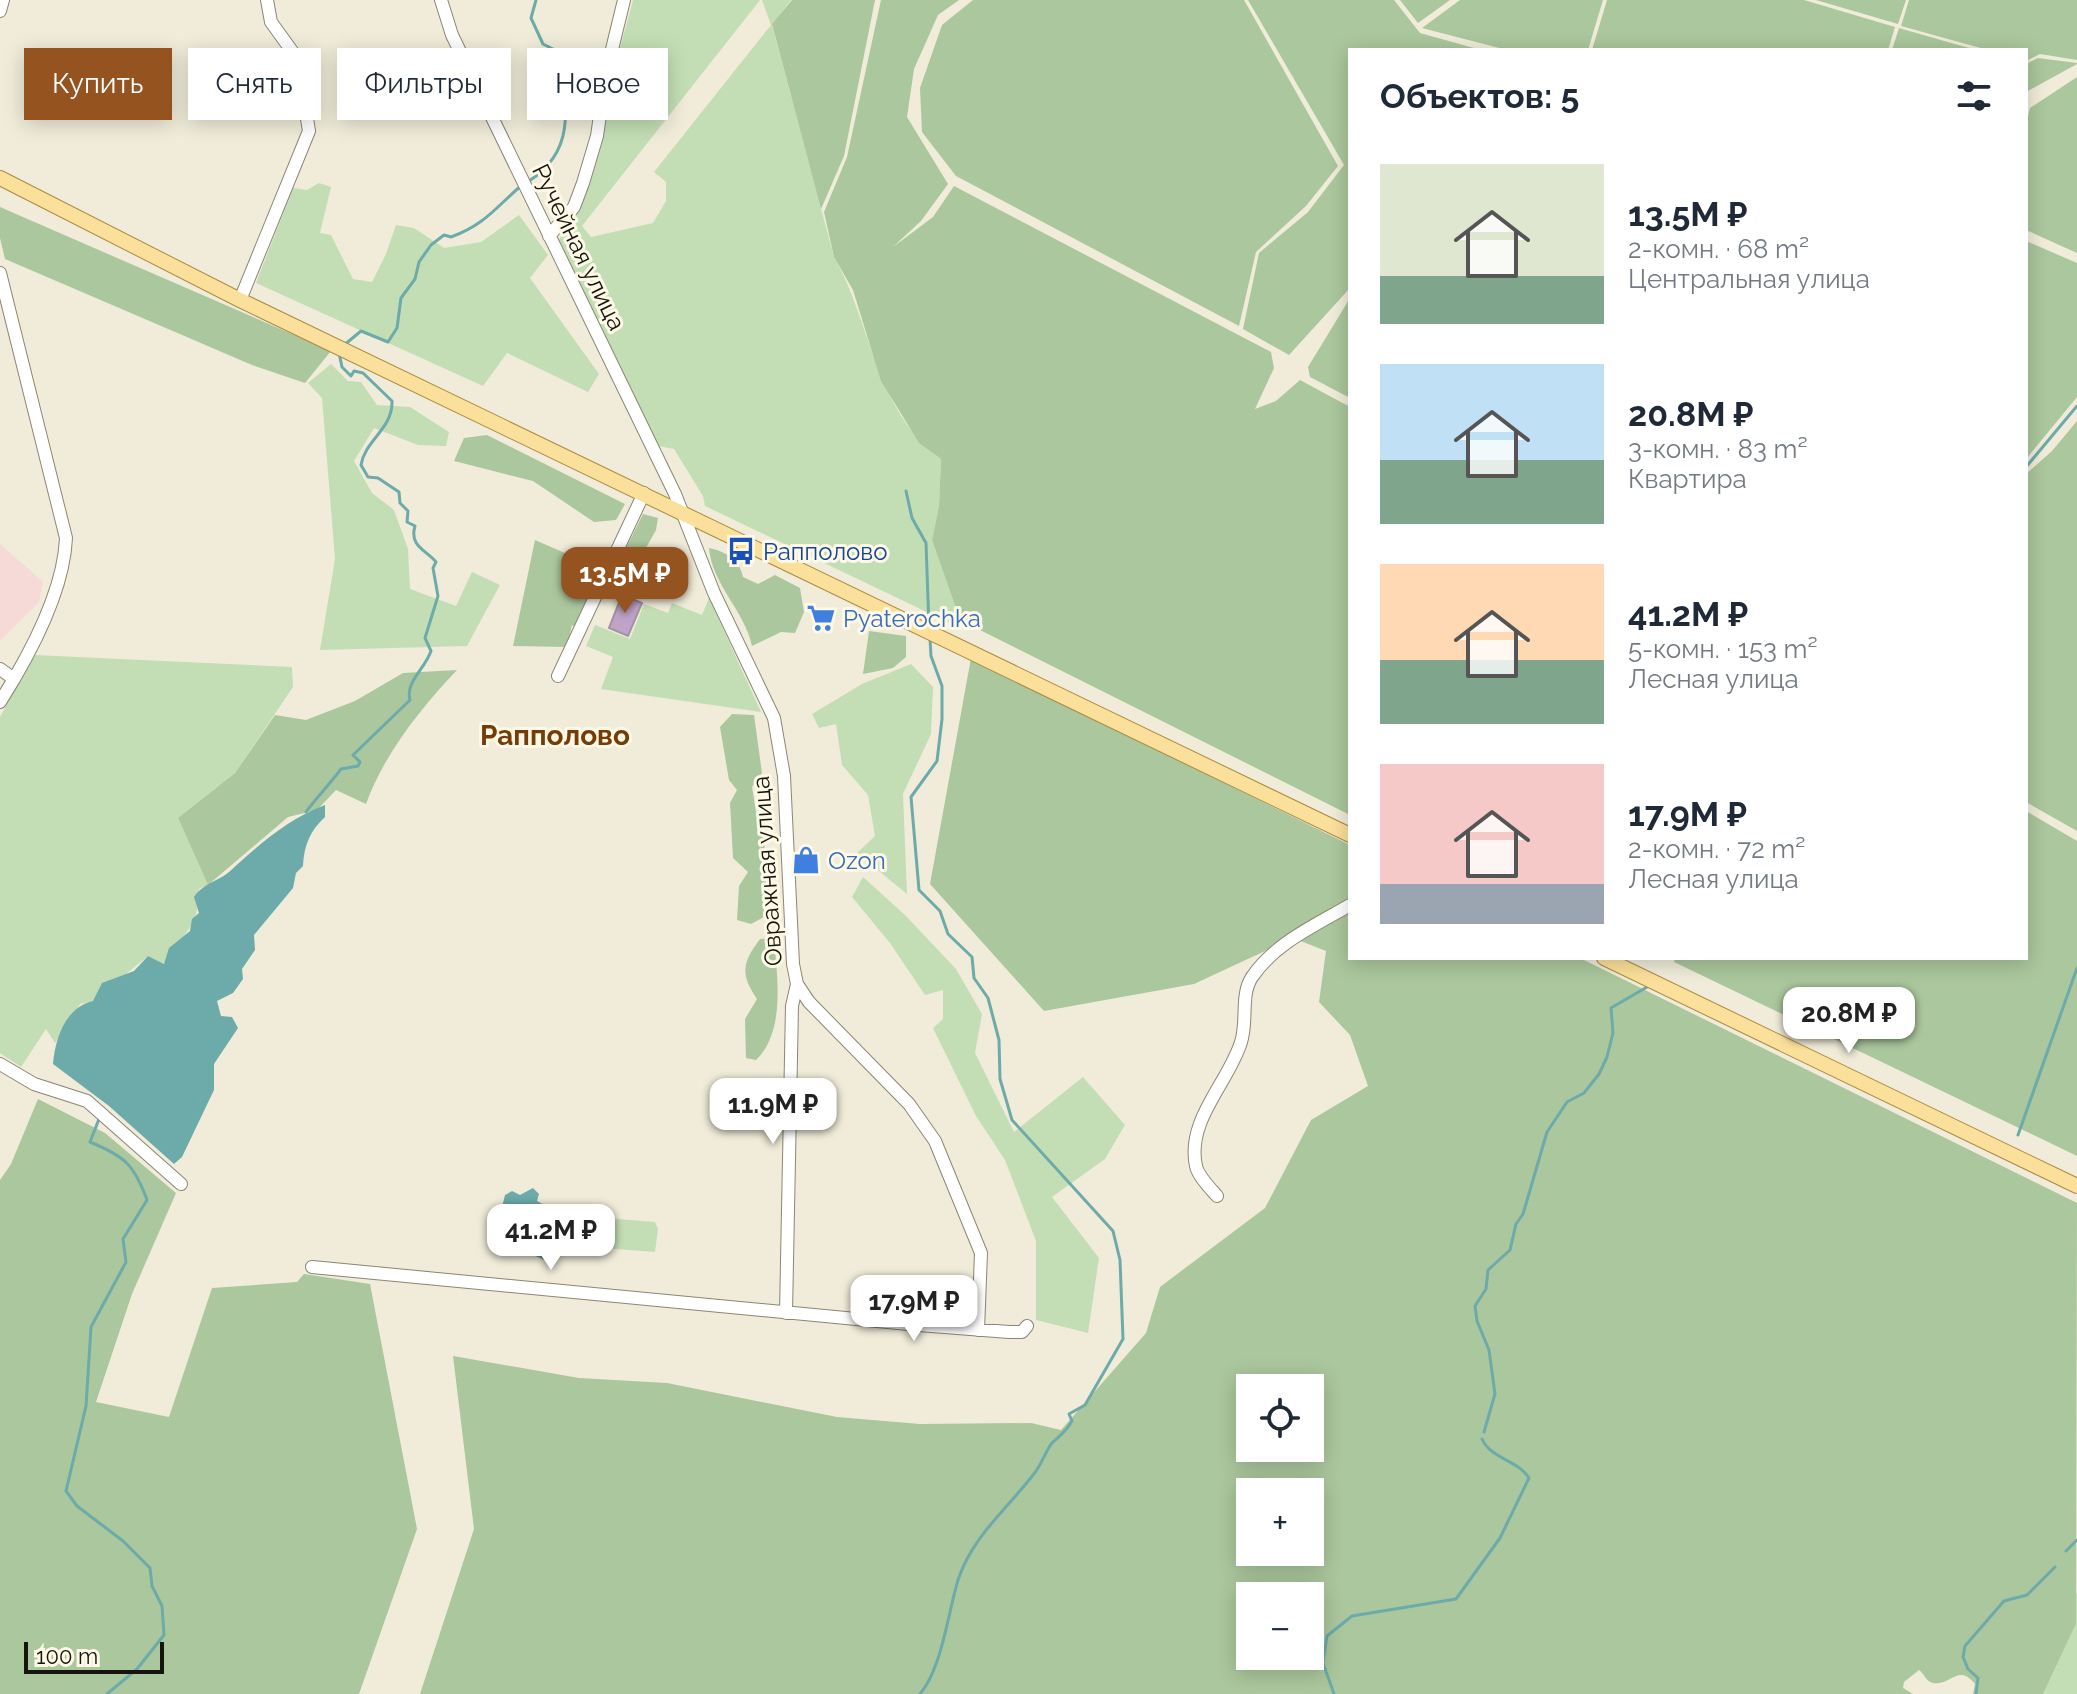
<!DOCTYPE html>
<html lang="ru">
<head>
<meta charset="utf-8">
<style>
	:root { --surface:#fff; --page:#f2f2f3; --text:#1f2937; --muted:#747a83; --accent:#94531f }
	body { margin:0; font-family:Raleway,sans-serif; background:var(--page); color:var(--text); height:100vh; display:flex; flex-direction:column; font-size:30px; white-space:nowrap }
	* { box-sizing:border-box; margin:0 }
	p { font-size:26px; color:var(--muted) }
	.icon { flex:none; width:44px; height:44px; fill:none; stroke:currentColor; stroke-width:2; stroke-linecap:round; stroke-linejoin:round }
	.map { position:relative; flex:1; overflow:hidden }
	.sheet { position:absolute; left:1348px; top:48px; width:680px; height:912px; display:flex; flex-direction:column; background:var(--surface); border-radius:0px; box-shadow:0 4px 20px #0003 }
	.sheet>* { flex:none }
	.hud { position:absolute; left:24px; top:48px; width:760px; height:72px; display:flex; gap:16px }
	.tools { position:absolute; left:1236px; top:1374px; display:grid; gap:16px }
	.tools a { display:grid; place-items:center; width:88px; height:88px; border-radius:0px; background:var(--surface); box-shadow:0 4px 20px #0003; font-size:40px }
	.scale { position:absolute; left:24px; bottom:20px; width:140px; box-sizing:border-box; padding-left:8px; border:4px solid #16140e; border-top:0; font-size:22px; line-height:28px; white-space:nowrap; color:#16140e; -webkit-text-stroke:6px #fdf9e6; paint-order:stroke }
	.price { position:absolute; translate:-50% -68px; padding:0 18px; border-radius:16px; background:#fff; color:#222; font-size:26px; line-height:52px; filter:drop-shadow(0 2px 4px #0008) }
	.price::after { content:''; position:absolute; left:50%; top:48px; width:24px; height:18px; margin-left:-12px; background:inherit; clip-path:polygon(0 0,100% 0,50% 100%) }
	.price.active { background:var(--accent); color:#fff }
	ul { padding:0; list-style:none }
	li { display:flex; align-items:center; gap:24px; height:200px; padding:0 32px }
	li span { display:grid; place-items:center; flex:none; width:224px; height:160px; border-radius:0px; color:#555 }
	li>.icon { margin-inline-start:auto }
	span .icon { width:96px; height:96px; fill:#fffc; stroke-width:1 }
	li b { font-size:34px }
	h2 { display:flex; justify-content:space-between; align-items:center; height:96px; padding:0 32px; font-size:34px }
	.tag { padding:0 28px; border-radius:0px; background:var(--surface); box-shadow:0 4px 20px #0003; font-size:28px; line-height:72px }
	.tag.active { background:var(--accent); color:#fff }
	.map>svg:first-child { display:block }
	.education { fill:#f5dad7 }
	.green { fill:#c3deb5 }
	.forest { fill:#abc79d; fill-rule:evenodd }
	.water { fill:#6cabaa }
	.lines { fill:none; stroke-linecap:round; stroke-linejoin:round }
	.stream { stroke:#6cabaa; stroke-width:3 }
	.building { fill:#c1a3ca; stroke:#9f94a2; stroke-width:2 }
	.minor-casing { stroke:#8a8675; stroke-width:14 }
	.major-casing { stroke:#aa8b3e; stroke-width:16 }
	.minor { stroke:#fff; stroke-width:12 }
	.major { stroke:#fbe09b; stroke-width:14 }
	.labels { text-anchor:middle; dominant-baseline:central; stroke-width:6; stroke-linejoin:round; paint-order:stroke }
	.street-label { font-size:24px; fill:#16140e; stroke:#fdf9e6 }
	.transit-label { font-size:24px; fill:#164399; stroke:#fdf9e6; text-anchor:start }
	.shop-label { font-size:24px; fill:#366cbe; stroke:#fdf9e6; text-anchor:start }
	.quarter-label { font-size:28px; font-weight:bold; fill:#763c08; stroke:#fdf9e6 }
</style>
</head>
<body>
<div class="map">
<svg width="2077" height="1694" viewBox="0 0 2077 1694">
	<rect width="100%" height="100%" fill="#f0ecd9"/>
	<path class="education" d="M 0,544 L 43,582 L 39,602 L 0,641 Z"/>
	<path class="green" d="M 633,0 L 760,0 L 582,226 L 591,237 L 653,223 L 666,201 L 666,182 L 654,172 L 771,25 L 762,0 L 791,0 L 772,25 L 834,257 C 872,324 875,411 941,459 L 939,506 L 932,540 L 960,620 L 956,626 L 705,506 L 703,496 L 674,449 L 658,446 L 559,240 C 599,184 602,137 615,72 C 619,48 627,24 633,0 Z
		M 319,183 L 331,187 L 320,233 L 331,235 L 353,279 L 372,282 L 386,254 L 396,225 L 414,228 L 444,248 L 481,242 L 519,215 L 548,255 L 530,278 L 599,374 L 588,392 L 507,353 L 483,386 L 256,283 L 293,188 L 307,190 Z
		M 331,364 L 348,381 L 361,382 L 377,405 L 410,407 L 449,432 L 446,446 L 418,445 L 374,428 L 354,461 L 372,493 L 394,510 L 408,549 L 410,589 L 456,606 L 472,572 L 500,585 L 467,646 L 320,650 L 335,559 L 322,398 L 308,383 Z
		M 709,598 L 761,712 L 601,689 L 613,657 L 586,646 L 595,625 L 630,639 L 644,604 L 668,613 L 672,603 L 702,615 Z
		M 34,655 L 292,667 L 293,687 L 235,773 L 178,818 L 208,885 L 199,889 C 200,927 182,934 164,964 L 148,956 L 93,1001 L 80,1004 L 55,1043 L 46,1029 L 21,1067 L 0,1053 L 0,717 Z
		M 911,664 L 933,687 L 931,734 L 903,794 L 907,894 L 857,853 L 875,836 L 868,795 L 842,765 L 836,724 L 819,728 L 812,714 L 862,684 Z
		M 863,877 L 905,915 L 956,969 L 982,1014 L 975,1053 L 1014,1132 L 1083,1077 L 1125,1125 L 1105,1159 L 1052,1197 L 1099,1258 L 1088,1333 L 1036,1320 L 1036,1241 L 1005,1160 L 976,1116 L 933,1028 L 943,1019 L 943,990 L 925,995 L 890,943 L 852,897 Z
		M 605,1218 L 655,1222 L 658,1229 L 655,1252 L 602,1248 L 599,1242 Z
		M 2077,1593 L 2077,1694 L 2043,1694 L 2076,1624 L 2073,1595 Z"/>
	<path class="forest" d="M 792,0 L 875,0 L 844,156 L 821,209 L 772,24 Z
		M 881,0 L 959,0 L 938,15 L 914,69 L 907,117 L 948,184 L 921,221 L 893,247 L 933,217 L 954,186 L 1271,352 L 1274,368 L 1255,409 L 1276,401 L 1300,380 L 1350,407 L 1350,815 L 960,620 L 932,540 L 939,506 L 941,459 L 919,443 L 881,381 L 853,290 L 834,257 L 824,212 L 847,157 Z
		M 973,0 L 1244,0 L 1338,166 L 1306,206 L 1256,252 L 1239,326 L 956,176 L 922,132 L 920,88 L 942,25 Z
		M 1248,0 L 1394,0 L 1420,33 L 1481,50 L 1350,50 L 1350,288 L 1289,355 L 1243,329 L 1259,253 L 1308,212 L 1344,165 Z
		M 1400,0 L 1450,0 L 1418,23 Z
		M 1460,0 L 1603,0 L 1588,50 L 1507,50 L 1422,28 Z
		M 1607,0 L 1804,0 L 1895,27 L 1888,50 L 1592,50 Z
		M 1816,0 L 1906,0 L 1898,24 Z
		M 1909,0 L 2077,0 L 2077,60 L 2040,54 L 2026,61 L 2026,50 L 1988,50 L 1901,26 Z
		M 1899,28 L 1976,50 L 1892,50 Z
		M 2038,58 L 2077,63 L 2077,64 L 2026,92 L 2026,64 Z
		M 2077,77 L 2077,253 L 2026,230 L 2026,125 L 2030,108 Z
		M 0,207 L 331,351 L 305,383 L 252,365 L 5,259 L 0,238 Z
		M 2026,241 L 2077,263 L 2077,397 L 2026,459 Z
		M 1350,298 L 1350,398 L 1310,377 L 1308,367 Z
		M 2077,421 L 2077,831 L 2026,802 L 2026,474 L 2052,451 Z
		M 487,435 L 625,504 L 616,520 L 594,522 L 533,481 L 454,461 L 464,438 Z
		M 643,514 L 658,518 L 656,530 L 643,553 L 633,555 L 625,550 Z
		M 535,540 L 590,564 L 596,582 L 577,628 L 572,625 L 567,647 L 513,646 Z
		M 709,548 C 725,551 740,560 743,577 L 758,584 L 775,575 L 800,588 L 804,612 L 795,633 L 781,632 L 752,646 C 745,611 712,585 709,548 Z
		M 869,631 L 906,636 L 906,657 L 893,668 L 863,674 Z
		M 971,658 L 1350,845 L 1350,958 L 1580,958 L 2077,1203 L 2076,1624 L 2043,1694 L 1973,1694 L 1975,1684 C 1958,1663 1952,1686 1933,1683 C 1925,1681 1925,1674 1919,1670 L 1904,1682 L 1903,1688 L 1913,1694 L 420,1694 L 474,1529 L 453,1356 L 579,1378 L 667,1383 L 837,1417 L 920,1424 L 1031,1423 L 1061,1430 L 1146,1333 L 1160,1287 L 1265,1208 L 1311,1120 L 1368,1086 L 1350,1035 L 1319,1002 L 1326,951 L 1293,938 L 1194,984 L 1044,1011 L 930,884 ZM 1250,1388 L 1310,1388 L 1310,1448 L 1250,1448 ZM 1250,1492 L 1310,1492 L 1310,1552 L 1250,1552 ZM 1250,1596 L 1310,1596 L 1310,1656 L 1250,1656 Z
		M 457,670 C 421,708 384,754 366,804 L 336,790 L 317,810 L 288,817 L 208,885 L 178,818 L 235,773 L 275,715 L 306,720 L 355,701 L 403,673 Z
		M 732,714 L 754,715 L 762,773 L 752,787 L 757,818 L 767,830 L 762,863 L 771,876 L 766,916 L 751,924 L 737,920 L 739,886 L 748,872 L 733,858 L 730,803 L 737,790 L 729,780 L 720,727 Z
		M 2026,811 L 2077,841 L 2077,1156 L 1674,962 L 1675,958 L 2026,958 Z
		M 774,938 C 777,976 786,1031 756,1060 L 746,1058 L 745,1019 L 757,999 C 740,974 742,963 760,939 Z
		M 38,1099 L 105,1133 L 176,1193 L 132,1294 L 96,1402 L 169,1417 L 212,1288 L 297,1282 L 304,1274 L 370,1284 L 417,1529 L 359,1694 L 0,1694 L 0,1180 L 11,1164 Z"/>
	<path class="water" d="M 325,805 L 325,817 C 310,831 304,845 303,866 L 296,873 L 293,888 L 254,935 L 255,950 L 242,969 L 243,979 L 233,993 L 217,1001 L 221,1016 L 232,1017 L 238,1028 L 214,1064 L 214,1090 L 182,1157 L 174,1164 L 109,1106 L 53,1064 C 55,1038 66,1007 93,1001 L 102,983 L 134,971 L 148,956 L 164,964 L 169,948 L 190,931 L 192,919 L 199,913 L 194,897 C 202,884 218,881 229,872 C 260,844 286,820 325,805 Z
		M 533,1188 L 539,1194 L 537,1201 L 560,1213 L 566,1227 L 573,1233 L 564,1234 L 556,1260 L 549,1262 L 522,1250 L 524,1238 L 502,1207 L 505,1195 L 512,1191 L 520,1195 Z"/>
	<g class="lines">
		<path class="stream" d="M 529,181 C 580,148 565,100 557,51 L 543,44 L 531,18 L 536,0
			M 343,346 L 361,331 L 388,342 L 397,328 L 401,298 L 415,279 L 419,262 L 431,245 L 444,235 L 451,237 C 485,225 497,206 522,185
			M 2026,467 L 2077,406
			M 906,491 L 912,518 L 926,543 L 929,627
			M 306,812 C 316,798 329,785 341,769 L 358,766 L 360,762 L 353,755 L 410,700 C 405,682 425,669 431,651 L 425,638 L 438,596 L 433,568 L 436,562 C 426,550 409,546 415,526 L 407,522 L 408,511 L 400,503 L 399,492 L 378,478 L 368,477 L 361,465 C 365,440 393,429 392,401 L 363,373 L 354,371 L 351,376 L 342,367 L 339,353
			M 99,1119 L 90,1142 C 124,1156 134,1164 147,1200 L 123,1239 L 126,1262 L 91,1327 L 86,1406 L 66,1491 L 77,1506 L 123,1541 L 150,1568 L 152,1586 L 162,1606 L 164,1635 L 137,1669 L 107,1694
			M 2018,1135 L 2077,968
			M 1484,1432 L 1495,1394 L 1489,1350 L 1477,1321 L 1475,1306 L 1486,1289 L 1488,1270 L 1510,1250 L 1516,1224 L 1523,1214 L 1547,1132 L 1567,1102 L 1584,1093 L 1599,1074 L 1607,1057 L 1613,1033 L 1611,1008 L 1647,987
			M 2066,1551 L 2077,1540
			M 920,1694 C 942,1668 948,1613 958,1580 C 972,1537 1006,1510 1033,1475 C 1041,1466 1045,1452 1052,1443 C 1060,1435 1066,1432 1072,1421 L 1069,1414 L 1085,1405 L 1123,1339 L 1120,1260 L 1113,1231 L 1012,1120 L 1000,1079 L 999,1040 L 988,998 L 974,978 L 972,957 L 948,934 L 940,911 L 919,890 L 911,797 L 937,761 L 942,719 L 942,686 L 931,656 L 930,639
			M 1334,1694 L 1323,1663 L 1327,1636 L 1352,1616 L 1456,1599 L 1500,1538 L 1529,1478 C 1518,1460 1491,1459 1482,1439
			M 1976,1694 L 1978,1678 L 1968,1669 L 1963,1657 L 1965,1646 L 2004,1601 L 2027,1595 L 2055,1567"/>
	</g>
	<path class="building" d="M 622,595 L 642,603 L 628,636 L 609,628 Z"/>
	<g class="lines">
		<defs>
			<path id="minor" d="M 441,0 L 452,35 L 675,494 L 714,593 L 774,718 L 784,776 L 793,964 L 797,984 L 809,1002 L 909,1104 L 935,1141 L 981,1253 L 978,1330
				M 0,11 L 3,0
				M 549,236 L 574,207 L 583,183 L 597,136 L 606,74 L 624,0
				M 0,273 L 66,538 C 64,586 38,638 14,679
				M 240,300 L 309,131 L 297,58 L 271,22 L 267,0
				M 0,669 L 14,679 L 0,702
				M 558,676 L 644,493
				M 0,1064 L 34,1084 L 87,1101 L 181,1184
				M 1217,1196 C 1210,1188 1198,1176 1196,1166 C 1186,1120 1229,1082 1241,1042 C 1248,1021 1240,995 1252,977 C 1275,943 1316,925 1350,905
				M 312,1267 L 919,1325 L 1009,1332 L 1022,1332 L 1027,1326
				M 786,1313 L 792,1006 L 797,984"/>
			<path id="major" d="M 0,178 L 240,300 L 1350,835
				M 1604,958 L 2077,1186"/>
		</defs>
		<use href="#minor" class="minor-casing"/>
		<use href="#major" class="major-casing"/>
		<use href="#minor" class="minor"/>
		<use href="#major" class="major"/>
	</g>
	<defs>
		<symbol id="bus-bare" viewBox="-9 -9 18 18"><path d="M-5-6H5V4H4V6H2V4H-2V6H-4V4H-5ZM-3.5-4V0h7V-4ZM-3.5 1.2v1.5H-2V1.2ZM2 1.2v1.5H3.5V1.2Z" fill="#1a4fb4" stroke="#fdf9e6" stroke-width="2.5" paint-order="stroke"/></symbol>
		<symbol id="supermarket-bare" viewBox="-9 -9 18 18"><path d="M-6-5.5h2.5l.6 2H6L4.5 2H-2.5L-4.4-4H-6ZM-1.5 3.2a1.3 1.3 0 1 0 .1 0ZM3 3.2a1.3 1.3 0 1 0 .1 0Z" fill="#3f7fe0" stroke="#fdf9e6" stroke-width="2.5" paint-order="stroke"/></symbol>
		<symbol id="shop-bare" viewBox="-9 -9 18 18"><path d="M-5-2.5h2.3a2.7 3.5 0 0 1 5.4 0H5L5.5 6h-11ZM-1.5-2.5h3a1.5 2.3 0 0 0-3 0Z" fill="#3f7fe0" stroke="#fdf9e6" stroke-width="2.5" paint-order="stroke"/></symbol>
	</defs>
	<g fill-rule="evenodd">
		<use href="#bus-bare" x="721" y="531" width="40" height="40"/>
		<use href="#supermarket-bare" x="801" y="598" width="40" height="40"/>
		<use href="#shop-bare" x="786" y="840" width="40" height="40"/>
	</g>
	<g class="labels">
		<g class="street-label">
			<text transform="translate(579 247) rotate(64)">Ручейная улица</text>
			<text transform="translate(767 871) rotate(-94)">Овражная улица</text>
		</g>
		<g class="transit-label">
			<text x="763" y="551">Рапполово</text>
		</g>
		<g class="shop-label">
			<text x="843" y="618">Pyaterochka</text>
			<text x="828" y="860">Ozon</text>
		</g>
		<g class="quarter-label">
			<text x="555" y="735">Рапполово</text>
		</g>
	</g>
</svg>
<div class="tools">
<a><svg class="icon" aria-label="locate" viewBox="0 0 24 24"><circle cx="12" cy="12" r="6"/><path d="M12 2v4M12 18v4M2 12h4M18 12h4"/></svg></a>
<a>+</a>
<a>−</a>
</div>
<div class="scale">100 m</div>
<b class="price active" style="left:625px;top:615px">13.5M ₽</b>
<b class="price" style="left:1849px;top:1055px">20.8M ₽</b>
<b class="price" style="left:773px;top:1146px">11.9M ₽</b>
<b class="price" style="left:551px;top:1272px">41.2M ₽</b>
<b class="price" style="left:914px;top:1343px">17.9M ₽</b>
<div class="hud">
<a class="tag active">Купить</a>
<a class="tag">Снять</a>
<a class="tag">Фильтры</a>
<a class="tag">Новое</a>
</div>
<section class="sheet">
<h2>Объектов: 5<svg class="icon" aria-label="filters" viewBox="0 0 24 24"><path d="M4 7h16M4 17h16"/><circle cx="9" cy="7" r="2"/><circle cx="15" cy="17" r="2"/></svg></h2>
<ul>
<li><span style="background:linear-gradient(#dfe7d0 70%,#7fa58c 0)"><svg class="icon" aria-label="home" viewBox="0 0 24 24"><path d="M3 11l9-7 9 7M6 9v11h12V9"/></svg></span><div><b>13.5M ₽</b><p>2-комн. · 68 m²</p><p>Центральная улица</p></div></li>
<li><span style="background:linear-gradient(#bfe0f5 60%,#7fa58c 0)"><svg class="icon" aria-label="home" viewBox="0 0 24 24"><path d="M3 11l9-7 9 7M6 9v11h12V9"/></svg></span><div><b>20.8M ₽</b><p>3-комн. · 83 m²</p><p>Квартира</p></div></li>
<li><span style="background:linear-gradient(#ffd9b3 60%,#7fa58c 0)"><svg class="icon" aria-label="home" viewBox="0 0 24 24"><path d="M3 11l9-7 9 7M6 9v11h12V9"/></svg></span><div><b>41.2M ₽</b><p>5-комн. · 153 m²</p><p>Лесная улица</p></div></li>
<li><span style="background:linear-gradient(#f6c9c9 75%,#9aa5b1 0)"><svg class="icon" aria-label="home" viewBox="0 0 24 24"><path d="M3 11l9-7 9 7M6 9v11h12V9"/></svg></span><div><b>17.9M ₽</b><p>2-комн. · 72 m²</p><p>Лесная улица</p></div></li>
</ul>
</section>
</div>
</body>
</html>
